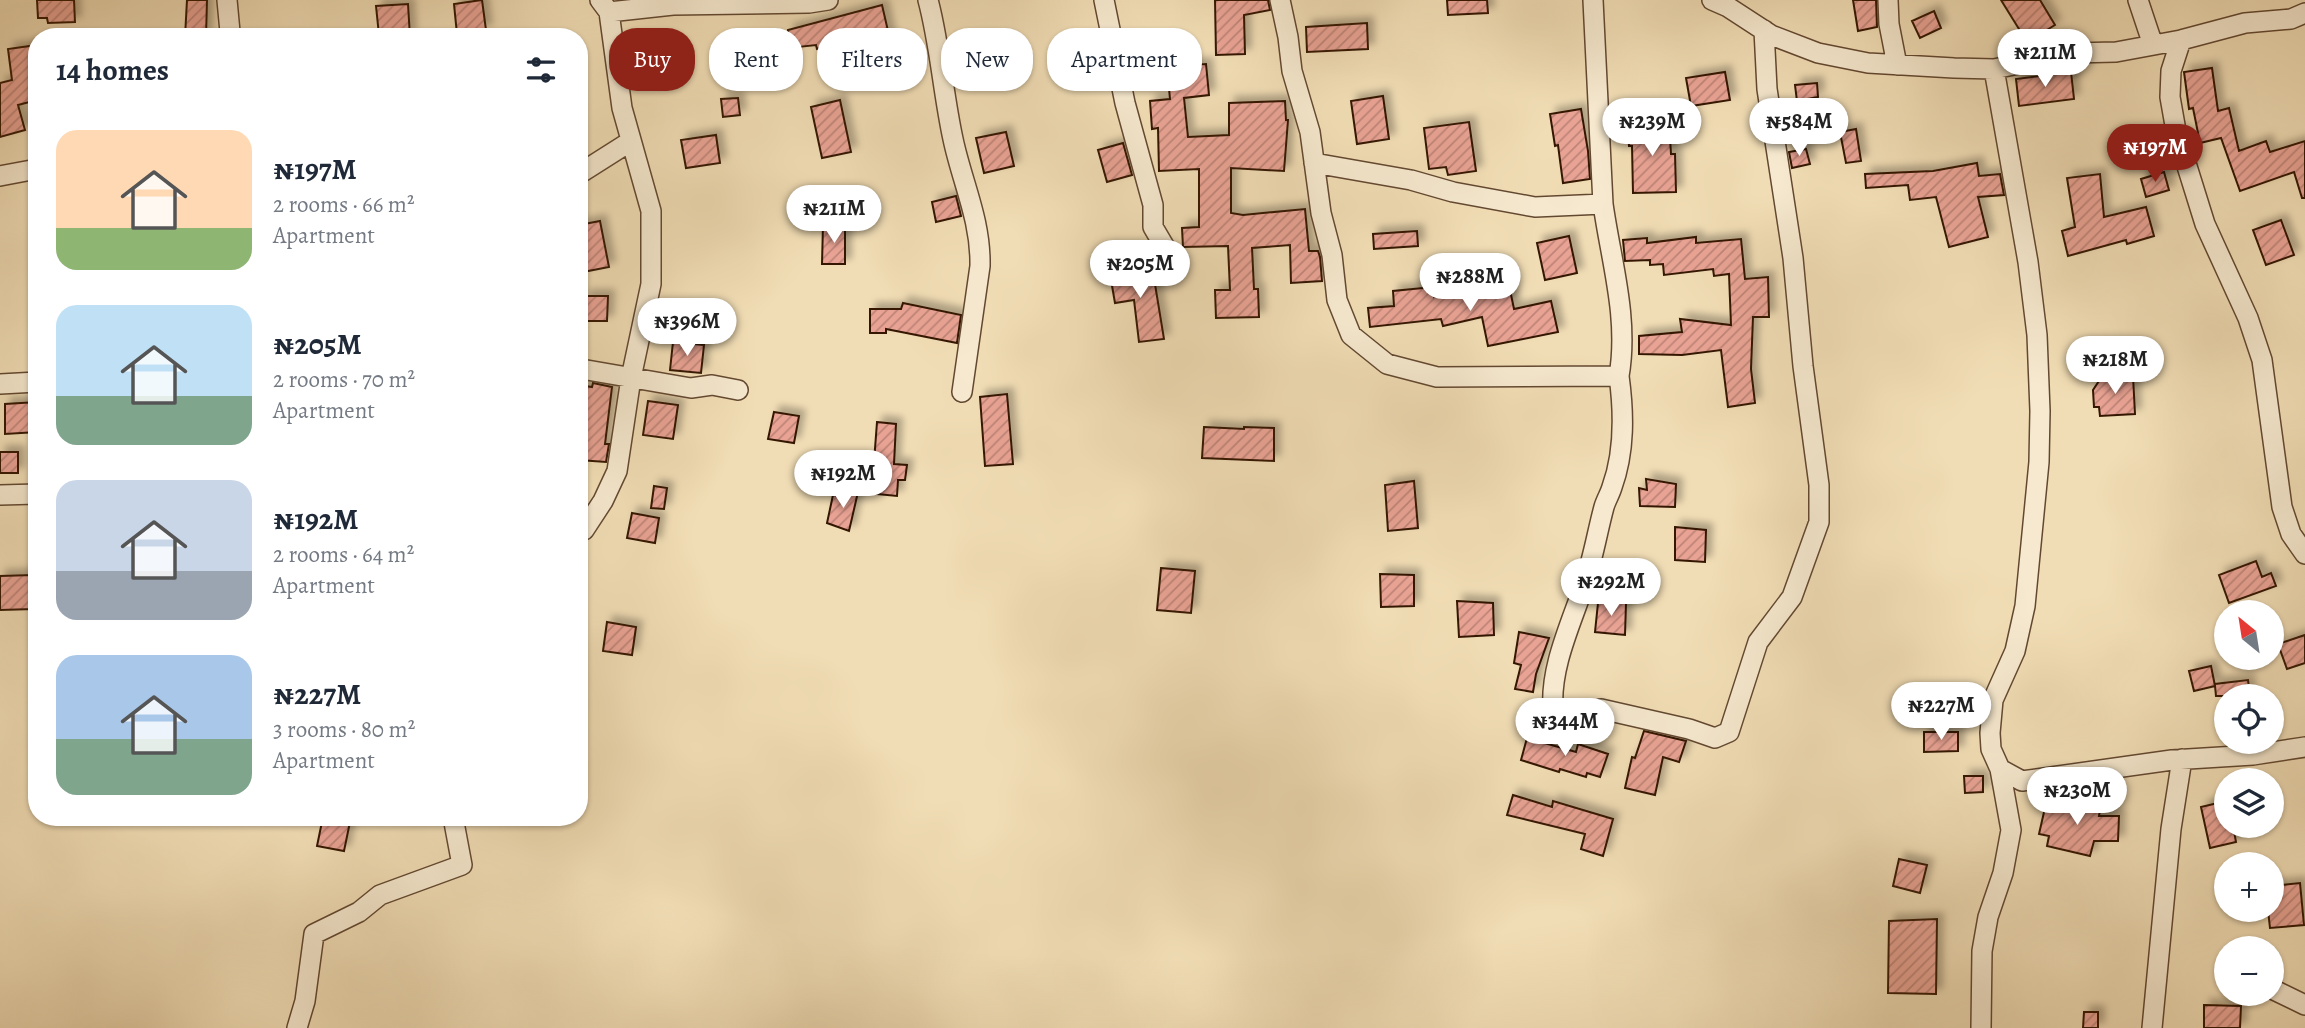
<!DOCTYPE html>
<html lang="en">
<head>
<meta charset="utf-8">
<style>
	:root { --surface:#fff; --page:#f6f6f7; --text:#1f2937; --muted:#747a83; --accent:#8f2418 }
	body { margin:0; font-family:Alegreya,serif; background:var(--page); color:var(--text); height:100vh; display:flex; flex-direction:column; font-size:26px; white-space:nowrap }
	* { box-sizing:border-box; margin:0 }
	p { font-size:23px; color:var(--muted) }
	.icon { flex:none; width:38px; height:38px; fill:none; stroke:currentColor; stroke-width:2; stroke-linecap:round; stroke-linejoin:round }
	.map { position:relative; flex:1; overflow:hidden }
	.details { position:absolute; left:28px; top:28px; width:560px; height:798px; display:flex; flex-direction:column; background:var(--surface); border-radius:28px; box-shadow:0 2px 5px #0004 }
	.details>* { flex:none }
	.banner { position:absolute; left:609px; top:28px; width:665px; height:63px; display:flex; gap:14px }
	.needle { width:46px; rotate:330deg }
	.tools { position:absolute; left:2214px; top:600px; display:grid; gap:14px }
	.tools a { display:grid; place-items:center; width:70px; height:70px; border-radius:50%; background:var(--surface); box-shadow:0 2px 5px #0004; font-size:35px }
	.price { position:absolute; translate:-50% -60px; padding:0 16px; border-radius:24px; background:#fff; color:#222; font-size:23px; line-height:46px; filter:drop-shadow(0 2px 4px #0008) }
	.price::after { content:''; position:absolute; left:50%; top:42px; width:21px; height:16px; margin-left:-10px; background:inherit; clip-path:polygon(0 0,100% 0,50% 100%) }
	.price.selected { background:var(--accent); color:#fff }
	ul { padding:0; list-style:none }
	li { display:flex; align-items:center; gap:21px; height:175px; padding:0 28px }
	li span { display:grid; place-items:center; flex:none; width:196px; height:140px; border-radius:21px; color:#555 }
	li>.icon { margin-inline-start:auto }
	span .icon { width:84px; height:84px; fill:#fffc; stroke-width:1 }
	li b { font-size:30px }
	h2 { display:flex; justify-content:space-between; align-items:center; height:84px; padding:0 28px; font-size:30px }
	.tag { padding:0 24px; border-radius:28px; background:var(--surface); box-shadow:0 2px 5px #0004; font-size:24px; line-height:63px }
	.tag.selected { background:var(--accent); color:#fff }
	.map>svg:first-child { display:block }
	.building { fill:url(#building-hatch); stroke:#341705; stroke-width:2; filter:url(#shadow) }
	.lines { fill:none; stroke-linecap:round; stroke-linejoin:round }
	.minor-casing { stroke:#634831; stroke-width:22 }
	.minor { stroke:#f6e9cf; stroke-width:19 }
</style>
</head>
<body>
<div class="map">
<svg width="2305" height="1028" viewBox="0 0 2305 1028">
	<defs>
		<pattern id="building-hatch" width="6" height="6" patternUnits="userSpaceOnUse" patternTransform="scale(1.75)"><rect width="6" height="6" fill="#e9a394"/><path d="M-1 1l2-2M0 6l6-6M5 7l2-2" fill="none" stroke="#be8477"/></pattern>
		<filter id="shadow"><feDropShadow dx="6" dy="-6" stdDeviation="3.5" flood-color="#0004"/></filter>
	</defs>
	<rect width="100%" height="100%" fill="#f1ddb5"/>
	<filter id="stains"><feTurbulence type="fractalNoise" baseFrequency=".00286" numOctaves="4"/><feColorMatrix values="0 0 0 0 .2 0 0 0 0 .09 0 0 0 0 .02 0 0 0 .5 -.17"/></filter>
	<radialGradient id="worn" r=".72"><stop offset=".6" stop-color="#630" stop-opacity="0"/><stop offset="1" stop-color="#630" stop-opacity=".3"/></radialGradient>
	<path class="building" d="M 37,0 L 74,0 L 75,22 L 48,23 L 47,18 L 38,18 Z
		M 187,0 L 207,0 L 206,37 L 185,37 Z
		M 482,0 L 486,30 L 457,34 L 454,4 Z
		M 1215,0 L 1268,0 L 1270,10 L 1244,15 L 1245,54 L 1216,55 Z
		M 1447,0 L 1487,0 L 1488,13 L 1448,15 Z
		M 1853,0 L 1876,0 L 1877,27 L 1858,31 Z
		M 2001,0 L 2040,0 L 2055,25 L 2027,42 Z
		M 408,4 L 410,37 L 379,35 L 376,6 Z
		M 882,5 L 891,44 L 900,73 L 874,80 L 862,37 L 817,49 L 816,45 L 789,48 L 788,30 Z
		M 1934,11 L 1941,28 L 1920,38 L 1912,21 Z
		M 1367,23 L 1368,49 L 1307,52 L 1306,27 Z
		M 37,45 L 37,100 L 18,105 L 25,130 L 0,137 L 0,83 L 12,80 L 8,49 Z
		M 1206,64 L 1209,95 L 1184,98 L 1188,137 L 1229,135 L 1229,103 L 1285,101 L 1286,120 L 1288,120 L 1284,171 L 1231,168 L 1231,213 L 1243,215 L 1305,209 L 1309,251 L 1318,251 L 1320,257 L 1322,281 L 1291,283 L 1290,245 L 1252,248 L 1254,289 L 1258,289 L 1259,317 L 1216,318 L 1215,290 L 1230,290 L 1228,246 L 1183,247 L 1182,228 L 1199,227 L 1199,169 L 1159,171 L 1158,128 L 1152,129 L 1150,101 L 1170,99 L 1167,67 Z
		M 2212,68 L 2218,111 L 2229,108 L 2239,151 L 2266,141 L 2270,152 L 2305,141 L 2305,198 L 2302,198 L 2294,172 L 2240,191 L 2221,138 L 2200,143 L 2193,108 L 2189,109 L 2184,72 Z
		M 1725,72 L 1730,100 L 1691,106 L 1686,78 Z
		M 2071,72 L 2074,99 L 2019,106 L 2016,79 Z
		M 1817,83 L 1818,97 L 1797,101 L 1795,85 Z
		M 1383,96 L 1389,139 L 1357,144 L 1351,101 Z
		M 738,98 L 740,115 L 723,117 L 721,99 Z
		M 840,100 L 851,152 L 822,158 L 811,107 Z
		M 1581,109 L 1588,151 L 1590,179 L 1563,183 L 1558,145 L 1555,146 L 1550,114 Z
		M 1669,121 L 1671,154 L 1675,154 L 1676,192 L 1633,193 L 1632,146 L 1629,146 L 1628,124 Z
		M 1469,122 L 1476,171 L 1448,175 L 1446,167 L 1429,169 L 1424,128 Z
		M 1856,129 L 1861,161 L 1846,163 L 1840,132 Z
		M 1006,132 L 1014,166 L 984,173 L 976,138 Z
		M 716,135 L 720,163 L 686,168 L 681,140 Z
		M 1123,143 L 1132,175 L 1107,182 L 1098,150 Z
		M 1806,149 L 1810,164 L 1792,168 L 1789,152 Z
		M 1977,163 L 1979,176 L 2000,174 L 2004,195 L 1978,197 L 1988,237 L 1949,247 L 1936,197 L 1910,200 L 1908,185 L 1866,188 L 1865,174 L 1933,171 Z
		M 2164,172 L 2169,190 L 2146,197 L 2141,179 Z
		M 2100,174 L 2104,217 L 2146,207 L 2154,236 L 2127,244 L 2126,240 L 2068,256 L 2062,231 L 2075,227 L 2067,178 Z
		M 956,196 L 961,216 L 936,222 L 932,202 Z
		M 2281,220 L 2294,255 L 2266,265 L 2253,230 Z
		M 600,221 L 609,267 L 583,272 L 579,251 L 579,225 Z
		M 823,225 L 845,225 L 845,264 L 822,264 Z
		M 1417,231 L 1418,246 L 1374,249 L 1373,234 Z
		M 1569,236 L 1577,273 L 1545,280 L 1537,243 Z
		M 1696,237 L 1696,243 L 1741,239 L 1745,279 L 1768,277 L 1769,317 L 1753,317 L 1751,369 L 1755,403 L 1728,407 L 1721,350 L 1682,355 L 1639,354 L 1639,336 L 1682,332 L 1680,319 L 1731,325 L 1729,274 L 1714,276 L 1713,269 L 1664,275 L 1663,264 L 1650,265 L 1650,260 L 1625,261 L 1623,240 L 1647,238 L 1647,243 Z
		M 1152,266 L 1164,339 L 1139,342 L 1134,300 L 1115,303 L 1110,274 Z
		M 1509,285 L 1514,309 L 1551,301 L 1558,332 L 1488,346 L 1482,317 L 1443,326 L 1441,319 L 1370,327 L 1368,308 L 1394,306 L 1393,291 L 1433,287 L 1434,297 L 1470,289 L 1471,294 Z
		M 584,296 L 608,296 L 607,321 L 584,321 Z
		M 903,303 L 961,315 L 957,343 L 886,329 L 886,333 L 870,333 L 870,309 L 901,309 Z
		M 673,342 L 704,345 L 701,373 L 670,370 Z
		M 2133,376 L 2135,414 L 2100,416 L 2099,407 L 2094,407 L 2093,390 L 2101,378 Z
		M 593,383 L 612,387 L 605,444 L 609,444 L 606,462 L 579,460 L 579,385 L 592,387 Z
		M 1007,394 L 1013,464 L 985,466 L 980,397 Z
		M 648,401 L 678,405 L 673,439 L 643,435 Z
		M 37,402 L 37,432 L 5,434 L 5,404 Z
		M 774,412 L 799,416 L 794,443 L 768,439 Z
		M 877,422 L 896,424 L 894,464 L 907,465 L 905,480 L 898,480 L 897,496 L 867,493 L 870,462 L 874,462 Z
		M 1204,427 L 1244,429 L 1244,427 L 1274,428 L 1274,461 L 1202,458 Z
		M 0,452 L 18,452 L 18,473 L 0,473 Z
		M 1646,479 L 1676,484 L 1675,507 L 1640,506 L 1639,488 L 1647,490 Z
		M 1414,481 L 1418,528 L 1388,531 L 1385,485 Z
		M 654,486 L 667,488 L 664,509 L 651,508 Z
		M 847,489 L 858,492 L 849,531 L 827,523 L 833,495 L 844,497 Z
		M 632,513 L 659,518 L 655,543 L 627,538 Z
		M 1675,527 L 1706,530 L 1705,562 L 1675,560 Z
		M 2256,561 L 2262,577 L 2271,573 L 2276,586 L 2229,603 L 2219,575 Z
		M 1161,568 L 1195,571 L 1191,613 L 1157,610 Z
		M 1380,574 L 1414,575 L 1414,606 L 1381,607 Z
		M 33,575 L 34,609 L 0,610 L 0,576 Z
		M 1457,601 L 1493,603 L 1494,635 L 1459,637 Z
		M 1598,603 L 1626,603 L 1625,635 L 1595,632 Z
		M 607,622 L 636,627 L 632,655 L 603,651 Z
		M 1519,632 L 1549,638 L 1536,674 L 1533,692 L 1515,689 L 1521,665 L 1514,663 Z
		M 2305,635 L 2305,663 L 2287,669 L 2278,644 Z
		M 2211,666 L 2215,686 L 2215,684 L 2248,680 L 2250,696 L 2216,696 L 2215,686 L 2194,691 L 2189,671 Z
		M 1644,731 L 1686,741 L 1679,762 L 1663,757 L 1655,795 L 1625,788 L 1632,757 L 1635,758 Z
		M 1924,732 L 1958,732 L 1958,751 L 1924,752 Z
		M 1527,738 L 1576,752 L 1578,744 L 1608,754 L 1600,777 L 1587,773 L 1586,777 L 1560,769 L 1559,772 L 1521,760 Z
		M 1964,776 L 1983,776 L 1983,792 L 1965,793 Z
		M 1513,795 L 1552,807 L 1553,801 L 1613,819 L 1603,856 L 1581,849 L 1585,834 L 1507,815 Z
		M 2047,799 L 2100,810 L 2099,816 L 2119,816 L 2118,841 L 2094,841 L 2090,856 L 2047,846 L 2049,836 L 2039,834 Z
		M 2226,801 L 2226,826 L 2233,826 L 2236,842 L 2210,848 L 2201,807 Z
		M 323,817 L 351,817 L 344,851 L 317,846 Z
		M 1899,859 L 1927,865 L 1920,893 L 1893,886 Z
		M 2300,883 L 2304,925 L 2270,928 L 2268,910 L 2272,910 L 2272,886 Z
		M 1937,919 L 1936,994 L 1888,993 L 1889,921 Z
		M 2204,1005 L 2241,1006 L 2240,1028 L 2204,1028 Z
		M 2084,1012 L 2098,1012 L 2098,1028 L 2083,1028 Z"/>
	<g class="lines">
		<defs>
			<path id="minor" d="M 227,0 L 230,32 L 228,37
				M 928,0 C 940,45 943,93 953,139 C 962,182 981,220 980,266 L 962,392
				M 1104,0 L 1125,103 L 1153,205 L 1153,227 L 1170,256
				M 1280,0 L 1288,37 L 1292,71 L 1310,132 L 1321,213 L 1332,255 L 1337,300 L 1351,335 L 1387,364 L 1437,377 L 1619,376 C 1629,318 1611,261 1603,204 L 1535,207 L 1453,192 L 1411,180 L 1314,163
				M 1593,0 L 1603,204
				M 1712,0 L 1728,7 L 1771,35 L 1818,53 L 1868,63 L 1954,68 L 1994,69 L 2072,53 L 2116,52 L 2181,40 L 2245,23 L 2291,19 L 2305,13
				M 1888,0 L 1889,24 L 1897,65
				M 2138,0 L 2153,45
				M 609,12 L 673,5 L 809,3 L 828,0
				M 2181,40 L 2171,71 L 2170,97 L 2176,131 L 2205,224 L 2248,318 L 2262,360 L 2282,507 L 2291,534 L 2305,554
				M 1994,69 L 2028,262 L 2037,335 L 2040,411 L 2039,462 L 2025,606 L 2015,651 L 1993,700 L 1990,733 L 1991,749 L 2000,769 L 2022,781 L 2172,760 L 2253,755 L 2305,747
				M 579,174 L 631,141
				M 0,176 L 37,169
				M 579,370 L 587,370 L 691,388 L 712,385 L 738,390
				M 1619,376 C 1624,413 1625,451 1612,487 C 1610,494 1606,500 1604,507 C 1597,533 1593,559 1584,585 C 1571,624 1550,667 1553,709 L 1565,717 L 1601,709 L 1689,729 L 1715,738 L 1729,732 L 1758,642 L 1792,597 L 1819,522 L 1819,485 L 1803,366 L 1793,258 L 1767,89 L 1764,30
				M 0,384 L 37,382
				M 0,495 L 37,494
				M 579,531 L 584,530 L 603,501 L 617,471 L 631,378 L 651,284 L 651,211 L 622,108 L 609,12 L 600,0
				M 2272,989 L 2305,1005
				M 297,1028 L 305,1001 L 314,934 L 359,912 L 380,895 L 462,865 L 453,817
				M 1981,1028 L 1982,951 L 1988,917 L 2003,873 L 2011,830 L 2000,769
				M 2152,1028 L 2171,829 L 2182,759"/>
		</defs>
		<use href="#minor" class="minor-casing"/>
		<use href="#minor" class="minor"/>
	</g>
	<rect width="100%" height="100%" filter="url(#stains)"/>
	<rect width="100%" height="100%" fill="url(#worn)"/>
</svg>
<div class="tools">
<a><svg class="needle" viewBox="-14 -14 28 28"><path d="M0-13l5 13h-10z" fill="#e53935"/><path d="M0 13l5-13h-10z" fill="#747a83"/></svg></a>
<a><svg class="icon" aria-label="locate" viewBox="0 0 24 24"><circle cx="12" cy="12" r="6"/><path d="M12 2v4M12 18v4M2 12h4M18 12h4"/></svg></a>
<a><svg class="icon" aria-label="layers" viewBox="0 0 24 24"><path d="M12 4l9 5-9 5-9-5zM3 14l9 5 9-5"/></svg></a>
<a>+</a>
<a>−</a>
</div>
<b class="price" style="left:2045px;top:89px">₦211M</b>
<b class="price" style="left:1652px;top:158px">₦239M</b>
<b class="price" style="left:1799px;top:158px">₦584M</b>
<b class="price selected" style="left:2155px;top:184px">₦197M</b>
<b class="price" style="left:834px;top:245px">₦211M</b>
<b class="price" style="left:1140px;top:300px">₦205M</b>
<b class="price" style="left:1470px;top:313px">₦288M</b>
<b class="price" style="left:687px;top:358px">₦396M</b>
<b class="price" style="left:2115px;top:396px">₦218M</b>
<b class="price" style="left:843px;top:510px">₦192M</b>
<b class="price" style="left:1611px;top:618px">₦292M</b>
<b class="price" style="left:1941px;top:742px">₦227M</b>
<b class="price" style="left:1565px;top:758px">₦344M</b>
<b class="price" style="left:2077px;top:827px">₦230M</b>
<div class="banner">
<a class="tag selected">Buy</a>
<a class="tag">Rent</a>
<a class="tag">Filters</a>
<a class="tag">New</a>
<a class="tag">Apartment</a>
</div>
<section class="details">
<h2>14 homes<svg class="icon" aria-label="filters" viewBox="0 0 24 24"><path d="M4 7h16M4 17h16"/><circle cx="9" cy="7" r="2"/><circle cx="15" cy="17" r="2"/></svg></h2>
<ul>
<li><span style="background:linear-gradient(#ffd9b3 70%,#8fb573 0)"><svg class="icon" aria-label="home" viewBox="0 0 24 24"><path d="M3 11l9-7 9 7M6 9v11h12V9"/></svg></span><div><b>₦197M</b><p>2 rooms · 66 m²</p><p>Apartment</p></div></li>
<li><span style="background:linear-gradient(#bfe0f5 65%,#7fa58c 0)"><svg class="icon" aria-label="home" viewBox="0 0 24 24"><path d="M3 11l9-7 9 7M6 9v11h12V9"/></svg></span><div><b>₦205M</b><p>2 rooms · 70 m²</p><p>Apartment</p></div></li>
<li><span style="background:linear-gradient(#c9d6e8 65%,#9aa5b1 0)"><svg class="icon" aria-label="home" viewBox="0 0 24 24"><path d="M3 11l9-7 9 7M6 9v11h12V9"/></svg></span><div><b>₦192M</b><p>2 rooms · 64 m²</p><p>Apartment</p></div></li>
<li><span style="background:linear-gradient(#a9c7e8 60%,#7fa58c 0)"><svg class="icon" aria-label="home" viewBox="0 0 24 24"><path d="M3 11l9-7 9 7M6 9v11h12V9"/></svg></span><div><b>₦227M</b><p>3 rooms · 80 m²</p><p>Apartment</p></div></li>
</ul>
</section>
</div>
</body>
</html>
